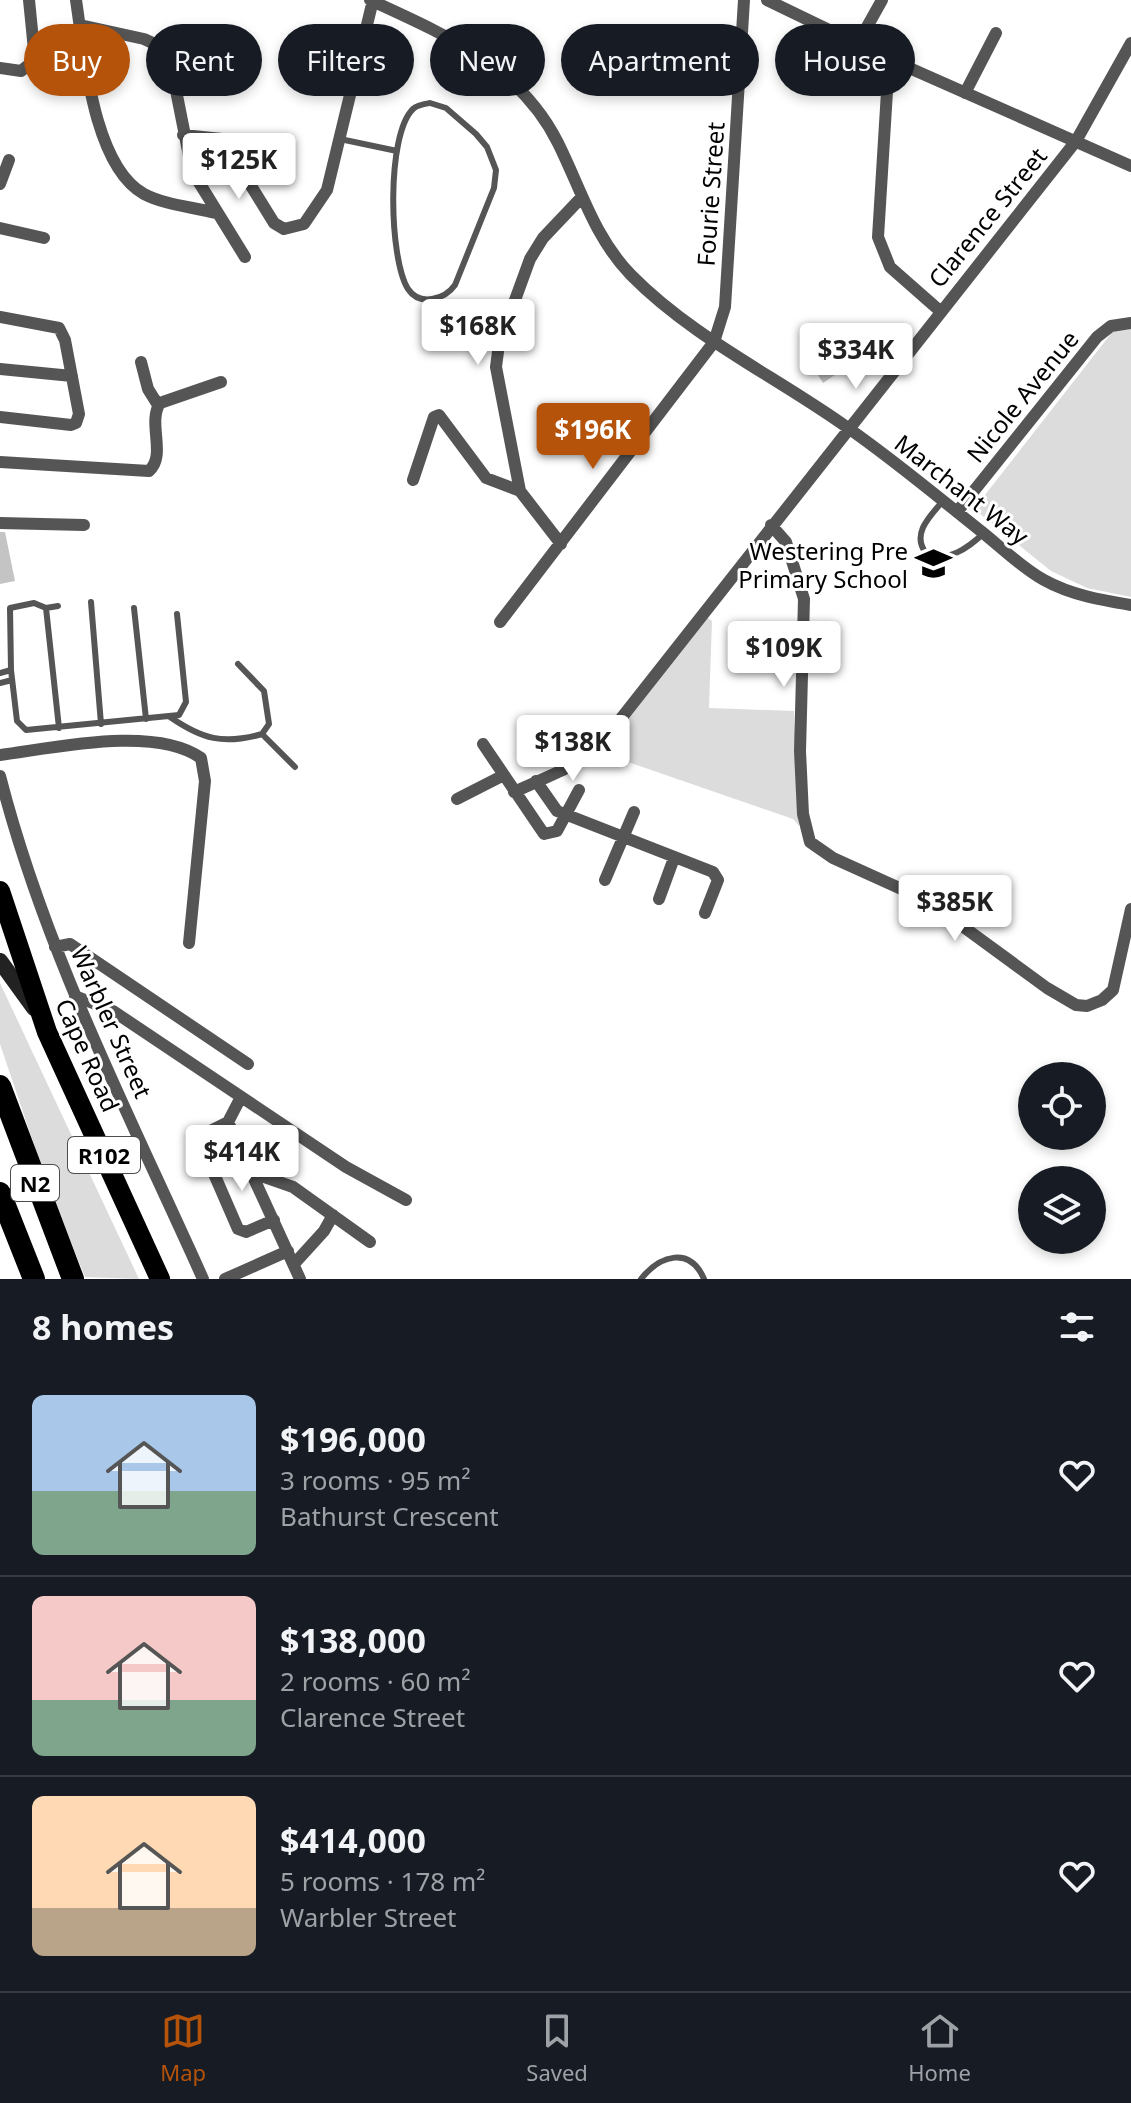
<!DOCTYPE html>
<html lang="en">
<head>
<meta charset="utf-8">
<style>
	:root { --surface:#171b24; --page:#242831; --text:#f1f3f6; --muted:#9ea1a6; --line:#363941; --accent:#b45309 }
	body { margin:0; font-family:"Noto Sans",sans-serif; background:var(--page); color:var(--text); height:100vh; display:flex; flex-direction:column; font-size:30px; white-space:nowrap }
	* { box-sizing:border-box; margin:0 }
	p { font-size:26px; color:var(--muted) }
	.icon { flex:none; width:44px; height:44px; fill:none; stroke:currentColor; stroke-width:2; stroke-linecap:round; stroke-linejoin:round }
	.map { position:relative; height:1279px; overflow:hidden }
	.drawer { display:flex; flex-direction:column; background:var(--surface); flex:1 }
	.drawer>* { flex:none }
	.guide { position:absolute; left:24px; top:24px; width:1084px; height:72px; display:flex; gap:16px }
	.buttons { position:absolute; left:1018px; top:1062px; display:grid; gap:16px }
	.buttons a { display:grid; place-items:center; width:88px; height:88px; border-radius:50%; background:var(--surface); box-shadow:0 4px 12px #0003; font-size:40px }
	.price { position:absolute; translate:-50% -68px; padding:0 18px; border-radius:8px; background:#fff; color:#222; font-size:26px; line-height:52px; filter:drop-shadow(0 2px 4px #0008) }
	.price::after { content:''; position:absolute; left:50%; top:48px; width:24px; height:18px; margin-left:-12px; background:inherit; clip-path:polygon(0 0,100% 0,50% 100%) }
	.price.on { background:var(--accent); color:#fff }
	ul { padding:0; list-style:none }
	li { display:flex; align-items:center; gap:24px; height:200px; padding:0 32px }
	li+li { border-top:2px solid var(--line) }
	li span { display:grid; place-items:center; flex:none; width:224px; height:160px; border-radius:12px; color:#555 }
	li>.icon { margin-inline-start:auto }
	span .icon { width:96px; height:96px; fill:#fffc; stroke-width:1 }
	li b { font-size:34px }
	h2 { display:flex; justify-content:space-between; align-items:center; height:96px; padding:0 32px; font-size:34px }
	.tag { padding:0 28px; border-radius:36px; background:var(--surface); box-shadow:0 4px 12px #0003; font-size:28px; line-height:72px }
	.tag.on { background:var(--accent); color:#fff }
	.dock { display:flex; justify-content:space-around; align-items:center; height:112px; border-top:2px solid var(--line); background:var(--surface); font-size:22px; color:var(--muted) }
	.dock a { display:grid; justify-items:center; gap:4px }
	.dock .on { color:var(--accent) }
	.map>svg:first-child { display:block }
	.green { fill:#dcdcdc }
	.building { fill:#c4c4c4 }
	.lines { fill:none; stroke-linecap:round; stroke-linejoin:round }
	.lane { stroke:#555; stroke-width:6 }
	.street { stroke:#555; stroke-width:12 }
	.secondary { stroke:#222; stroke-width:16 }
	.primary { stroke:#000; stroke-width:20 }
	.highway { stroke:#000; stroke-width:22 }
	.labels { text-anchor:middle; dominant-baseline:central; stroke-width:6; stroke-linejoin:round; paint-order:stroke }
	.shield { fill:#fff; stroke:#4c4c4c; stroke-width:2 }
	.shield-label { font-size:22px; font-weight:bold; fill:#000 }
	.street-label { font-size:24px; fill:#000; stroke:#fff }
	.poi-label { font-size:24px; fill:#000; stroke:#fff; text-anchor:end }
</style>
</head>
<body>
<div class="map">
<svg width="1131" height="1279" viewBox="0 0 1131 1279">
	<rect width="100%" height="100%" fill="#fff"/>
	<path class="green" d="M 1123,328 L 1131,329 L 1131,597 L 1087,588 L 1051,571 L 974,509 L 1113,331 Z
		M 707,617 L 712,621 L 709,708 L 794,711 L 799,826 L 793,819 L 602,753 L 606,748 L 619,750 L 626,740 L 622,724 Z
		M 0,983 L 139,1279 L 85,1277 L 47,1183 L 0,1044 Z"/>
	<path class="building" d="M 840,353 L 848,366 L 823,383 L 814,369 Z
		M 0,532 L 5,532 L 15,581 L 0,584 Z"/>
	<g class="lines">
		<path class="lane" d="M 430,103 L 446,108 L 476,134 L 487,147 L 496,170 L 494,188 L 455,285 C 445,299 420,307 408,289 C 389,259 386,135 413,109 C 417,105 424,104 430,103 Z
			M 340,139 L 397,151
			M 943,501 C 930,516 911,534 926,553 C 948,563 968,548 984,533
			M 91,602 L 101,724
			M 58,606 L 46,608 L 59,728
			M 134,608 L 146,719
			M 11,670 L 10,608 L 34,603 L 46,608
			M 0,673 L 11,670 L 17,721 L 26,730 L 179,715 L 186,702 L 177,614
			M 0,683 L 12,680
			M 170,717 C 202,739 223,745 262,734 L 269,724 L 264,691 L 238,664
			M 262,734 L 295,767
			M 641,1279 C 660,1255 690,1246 704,1279"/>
		<path class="street" d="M 76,0 C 84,52 93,166 144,194 C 165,205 193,207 216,213
			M 370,0 C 444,34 520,66 558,143 C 581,189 594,237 631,275 C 693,338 777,377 848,428 C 894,460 938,497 982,532 C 1002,548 1022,568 1044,580 C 1071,595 1101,600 1131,605
			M 767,0 L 889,59 L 1131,166
			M 80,25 L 144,39 L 168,50 L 192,171 L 245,257
			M 858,43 L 882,0
			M 889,59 L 878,237 L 890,267 L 940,311
			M 0,68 L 21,71 L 35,60 L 29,0
			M 965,93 L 996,33
			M 183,135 L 222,139 L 274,223 L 284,229 L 304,224 L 327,190 L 373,0
			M 0,184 L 9,160
			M 0,228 L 44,238
			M 0,317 L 59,328 L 65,340 L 79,414 L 76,423 L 71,425 L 0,417
			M 141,362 L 148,389 L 158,405
			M 0,369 L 72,376
			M 0,462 L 149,471 C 167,455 147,423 160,403 L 221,382
			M 413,480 L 434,417 L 439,415 L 486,478 L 520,491
			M 957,512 L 1097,337 L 1111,326 L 1131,323
			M 0,523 L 84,525
			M 771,525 L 786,542 L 804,599 L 800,751 L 803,814 L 810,842 L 833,858 L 928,901 L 1047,988 L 1076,1005 L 1087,1006 L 1102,1000 L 1113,990 L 1131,909
			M 561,544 L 520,491 L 496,367 L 499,344 L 530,259 L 543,238 L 580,199
			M 500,622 L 714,342 L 725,307 L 744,0
			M 483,744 L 544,834 L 557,831 L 579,790
			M 0,755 C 54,748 155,725 201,758 L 205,781 L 189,943
			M 0,776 C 45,952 129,1114 203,1279
			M 536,781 L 557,811 L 713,872 L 718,880 L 705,913
			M 514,792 C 535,782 584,763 597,749 L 1076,141 L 1131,43
			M 457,799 L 504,775
			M 605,880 L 634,812
			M 659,899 L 674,858
			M 55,947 L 70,944 L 248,1064
			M 75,996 L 113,1011 L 346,1167 L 406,1200
			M 241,1097 L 228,1122 L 300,1279
			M 228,1122 L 198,1137 L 238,1229 L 246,1232 L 274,1220
			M 253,1173 L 293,1187 L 370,1242
			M 294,1264 L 324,1231 L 333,1215
			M 225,1279 L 288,1251"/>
		<path class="secondary" d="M 0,961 L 34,1008"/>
		<path class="primary" d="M 0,891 L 47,1032 L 160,1279"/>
		<path class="highway" d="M 0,1086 L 73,1279
			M 0,1193 L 34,1279"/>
	</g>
	<defs>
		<symbol id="school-bare" viewBox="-9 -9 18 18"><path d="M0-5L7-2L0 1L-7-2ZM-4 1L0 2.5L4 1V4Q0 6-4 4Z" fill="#000" stroke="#fff" stroke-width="2.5" paint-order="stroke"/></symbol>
	</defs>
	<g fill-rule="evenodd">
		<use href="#school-bare" x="908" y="538" width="51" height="51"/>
	</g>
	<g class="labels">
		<g class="shield">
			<rect x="68" y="1137" width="72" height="36" rx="6"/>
			<rect x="11" y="1165" width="48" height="36" rx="6"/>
		</g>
		<g class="shield-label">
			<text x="104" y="1155">R102</text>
			<text x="35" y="1183">N2</text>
		</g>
		<g class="street-label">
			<text transform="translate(710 194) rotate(-86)">Fourie Street</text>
			<text transform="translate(987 217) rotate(-51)">Clarence Street</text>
			<text transform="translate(1022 396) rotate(-51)">Nicole Avenue</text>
			<text transform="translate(962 489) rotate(38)">Marchant Way</text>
			<text transform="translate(112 1022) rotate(66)">Warbler Street</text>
			<text transform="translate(88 1055) rotate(66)">Cape Road</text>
		</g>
		<g class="poi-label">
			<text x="908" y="550">Westering Pre<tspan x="908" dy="28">Primary School</tspan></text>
		</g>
	</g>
</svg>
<div class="buttons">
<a><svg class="icon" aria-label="locate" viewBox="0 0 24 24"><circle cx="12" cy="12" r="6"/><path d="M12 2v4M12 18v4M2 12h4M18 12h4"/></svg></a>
<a><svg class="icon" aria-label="layers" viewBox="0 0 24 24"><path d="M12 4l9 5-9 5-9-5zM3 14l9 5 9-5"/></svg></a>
</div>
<b class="price" style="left:239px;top:201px">$125K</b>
<b class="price" style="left:478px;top:367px">$168K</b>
<b class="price" style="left:856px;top:391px">$334K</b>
<b class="price on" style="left:593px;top:471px">$196K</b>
<b class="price" style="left:784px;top:689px">$109K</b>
<b class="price" style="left:573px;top:783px">$138K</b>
<b class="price" style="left:955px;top:943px">$385K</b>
<b class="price" style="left:242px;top:1193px">$414K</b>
<div class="guide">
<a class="tag on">Buy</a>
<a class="tag">Rent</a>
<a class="tag">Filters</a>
<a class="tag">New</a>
<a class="tag">Apartment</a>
<a class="tag">House</a>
</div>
</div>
<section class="drawer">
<h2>8 homes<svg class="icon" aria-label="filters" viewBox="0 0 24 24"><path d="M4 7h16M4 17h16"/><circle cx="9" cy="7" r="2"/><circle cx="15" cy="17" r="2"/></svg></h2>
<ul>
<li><span style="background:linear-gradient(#a9c7e8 60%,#7fa58c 0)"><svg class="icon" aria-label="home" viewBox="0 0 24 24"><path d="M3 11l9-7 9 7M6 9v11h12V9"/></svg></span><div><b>$196,000</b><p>3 rooms · 95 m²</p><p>Bathurst Crescent</p></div><svg class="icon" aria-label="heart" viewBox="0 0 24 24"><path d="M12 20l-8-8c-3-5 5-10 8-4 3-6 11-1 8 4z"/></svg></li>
<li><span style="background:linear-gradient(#f6c9c9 65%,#7fa58c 0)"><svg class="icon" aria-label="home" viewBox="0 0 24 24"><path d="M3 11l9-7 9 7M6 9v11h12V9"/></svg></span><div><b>$138,000</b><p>2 rooms · 60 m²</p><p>Clarence Street</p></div><svg class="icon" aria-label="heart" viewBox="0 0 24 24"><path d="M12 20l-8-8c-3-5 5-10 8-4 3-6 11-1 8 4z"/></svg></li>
<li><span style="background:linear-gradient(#ffd9b3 70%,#b9a48a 0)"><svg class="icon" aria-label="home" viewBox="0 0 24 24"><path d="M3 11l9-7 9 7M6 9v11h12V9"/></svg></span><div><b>$414,000</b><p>5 rooms · 178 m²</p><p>Warbler Street</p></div><svg class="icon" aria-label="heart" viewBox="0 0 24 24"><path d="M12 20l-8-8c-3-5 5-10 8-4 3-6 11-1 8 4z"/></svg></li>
</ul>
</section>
<nav class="dock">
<a class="on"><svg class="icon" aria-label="map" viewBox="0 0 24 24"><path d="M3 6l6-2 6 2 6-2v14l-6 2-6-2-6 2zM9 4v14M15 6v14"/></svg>Map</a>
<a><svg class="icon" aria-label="saved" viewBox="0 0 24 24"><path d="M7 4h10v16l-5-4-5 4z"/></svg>Saved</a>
<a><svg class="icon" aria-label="home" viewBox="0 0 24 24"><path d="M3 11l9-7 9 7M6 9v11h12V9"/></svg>Home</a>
</nav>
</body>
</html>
